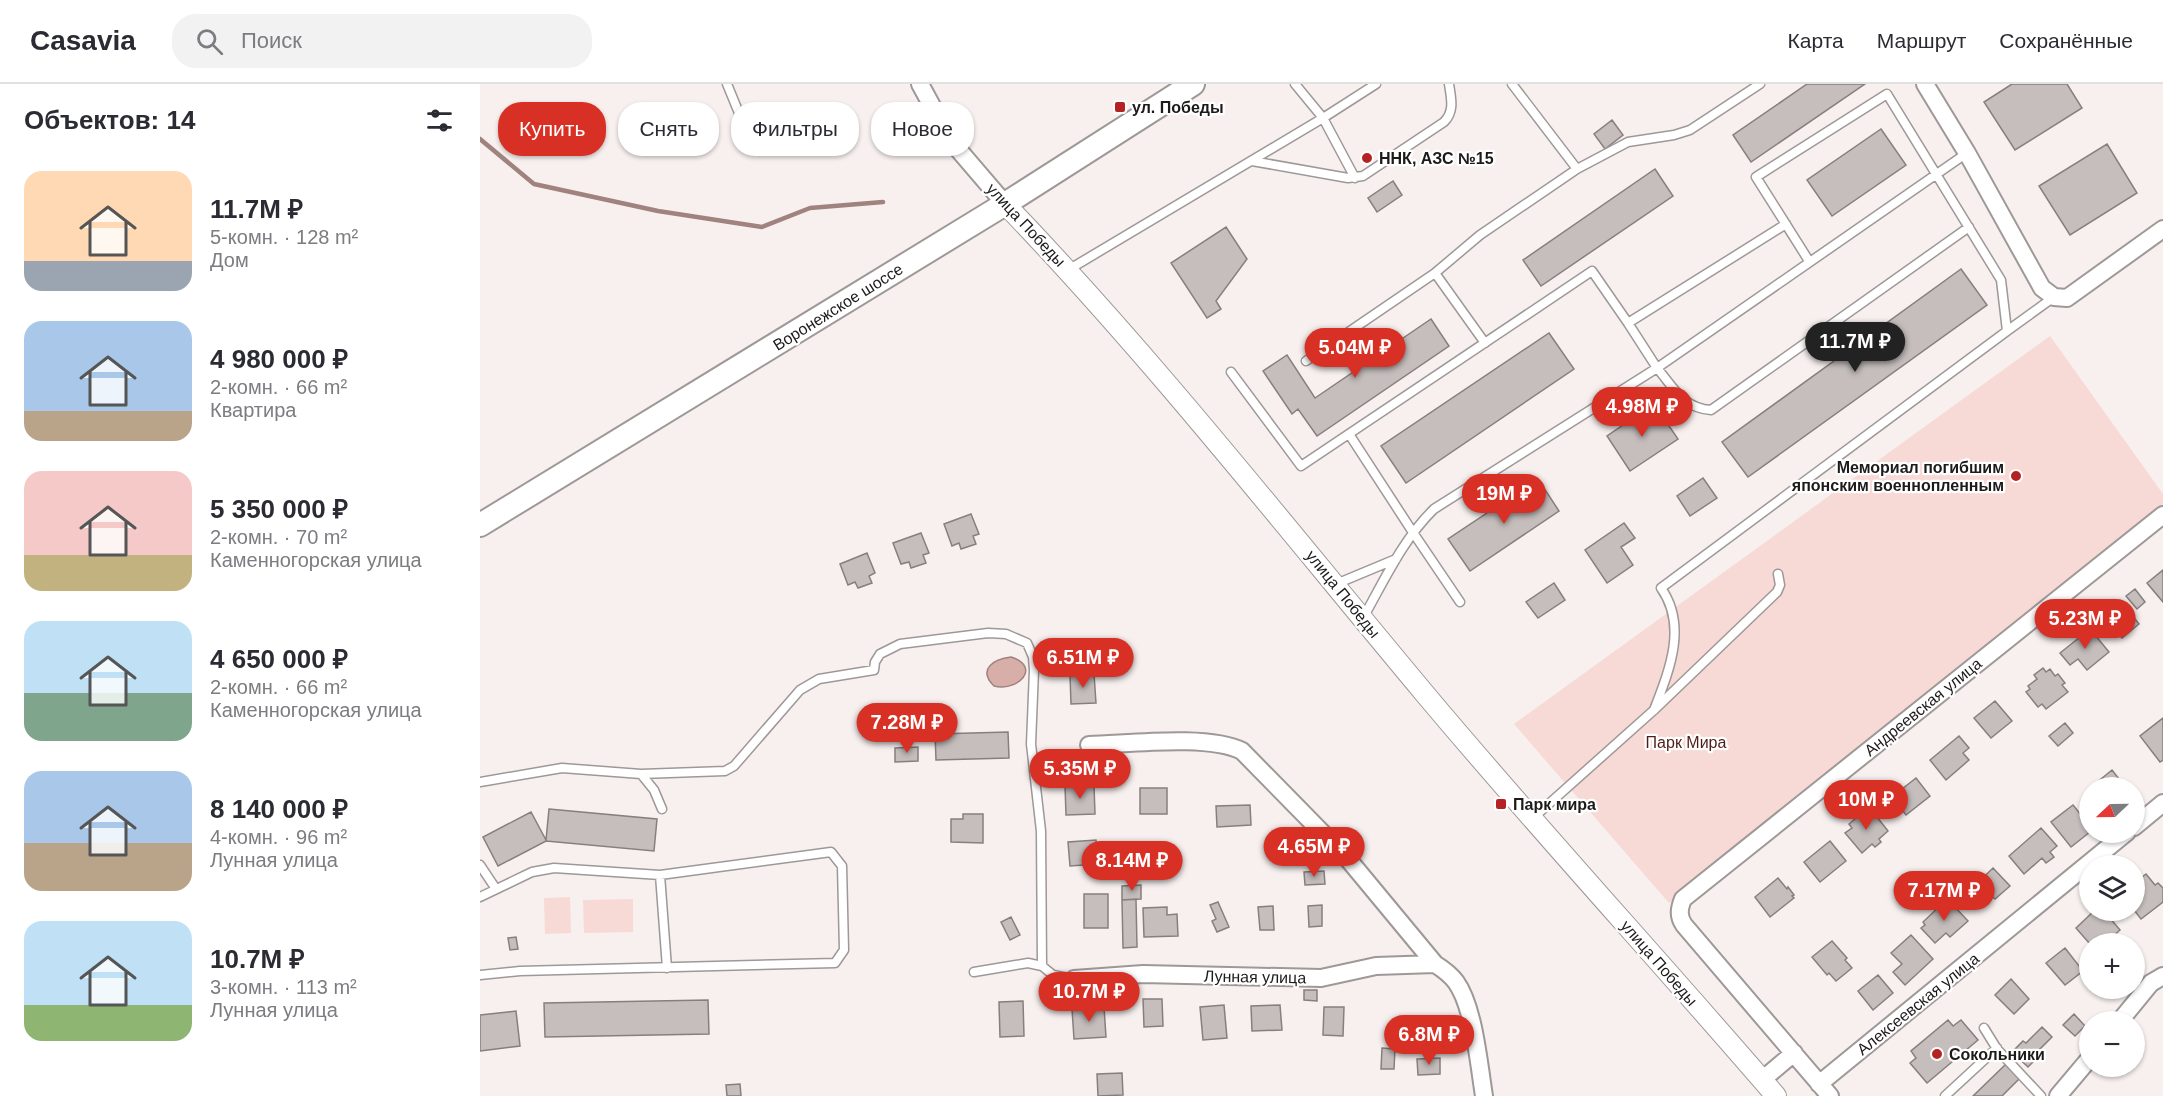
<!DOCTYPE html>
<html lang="ru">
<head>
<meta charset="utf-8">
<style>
	:root { --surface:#fff; --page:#f2f2f3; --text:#2b2b33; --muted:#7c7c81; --line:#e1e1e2; --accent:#d93025 }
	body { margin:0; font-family:Helvetica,sans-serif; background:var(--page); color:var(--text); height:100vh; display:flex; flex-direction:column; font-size:22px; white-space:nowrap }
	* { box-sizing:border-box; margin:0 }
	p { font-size:20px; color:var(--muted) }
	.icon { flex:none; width:33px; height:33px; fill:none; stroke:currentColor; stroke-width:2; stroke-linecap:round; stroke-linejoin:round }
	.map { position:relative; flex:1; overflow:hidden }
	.drawer { display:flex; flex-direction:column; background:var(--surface); width:480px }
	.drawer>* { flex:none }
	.top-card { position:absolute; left:18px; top:18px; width:570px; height:54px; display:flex; gap:12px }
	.needle { width:39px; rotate:248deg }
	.controls { position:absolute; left:1599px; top:693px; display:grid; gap:12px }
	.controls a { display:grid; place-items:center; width:66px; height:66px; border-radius:50%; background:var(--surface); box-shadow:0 2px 4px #0004; font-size:30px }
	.price { position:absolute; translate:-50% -51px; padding:0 14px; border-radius:21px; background:var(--accent); color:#fff; font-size:20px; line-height:39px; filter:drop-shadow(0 2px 3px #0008) }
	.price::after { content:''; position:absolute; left:50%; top:36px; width:18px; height:14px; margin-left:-9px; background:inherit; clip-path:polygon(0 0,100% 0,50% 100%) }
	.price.current { background:#222; color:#fff }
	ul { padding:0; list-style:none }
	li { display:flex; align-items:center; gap:18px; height:150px; padding:0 24px }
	li span { display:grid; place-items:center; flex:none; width:168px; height:120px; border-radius:18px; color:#555 }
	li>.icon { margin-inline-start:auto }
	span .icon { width:72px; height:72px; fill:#fffc; stroke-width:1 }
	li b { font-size:26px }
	h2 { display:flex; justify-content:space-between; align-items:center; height:72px; padding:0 24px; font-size:26px }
	.tag { padding:0 21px; border-radius:24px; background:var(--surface); box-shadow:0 2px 4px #0004; font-size:21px; line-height:54px }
	.tag.current { background:var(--accent); color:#fff }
	header { display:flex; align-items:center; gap:36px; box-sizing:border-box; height:84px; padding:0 30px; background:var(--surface); border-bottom:2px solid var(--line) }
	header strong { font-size:28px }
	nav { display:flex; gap:33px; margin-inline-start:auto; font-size:21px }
	.search { width:420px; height:54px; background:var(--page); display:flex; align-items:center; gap:15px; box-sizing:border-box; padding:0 21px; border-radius:24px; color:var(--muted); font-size:22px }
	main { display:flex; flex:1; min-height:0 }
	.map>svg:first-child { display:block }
	.green { fill:#f7d9d5 }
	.water { fill:#d8aea9; stroke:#a0827e; stroke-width:1.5 }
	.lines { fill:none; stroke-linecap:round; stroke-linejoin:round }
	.stream { stroke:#a0827e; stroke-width:4.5 }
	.building { fill:#c5bebd; stroke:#867f7e; stroke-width:1.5 }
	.service-casing { stroke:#9e9897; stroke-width:11 }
	.minor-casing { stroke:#9e9897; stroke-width:20 }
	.tertiary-casing { stroke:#9e9897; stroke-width:22 }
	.secondary-casing { stroke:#9e9897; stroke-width:26 }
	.service { stroke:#fff; stroke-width:8 }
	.minor { stroke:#fff; stroke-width:16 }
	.tertiary { stroke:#fff; stroke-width:20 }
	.secondary { stroke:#fff; stroke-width:22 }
	.poi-dot { fill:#b42324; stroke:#fff; stroke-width:2 }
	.labels { text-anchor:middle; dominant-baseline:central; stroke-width:4.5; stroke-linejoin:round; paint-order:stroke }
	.poi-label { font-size:16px; font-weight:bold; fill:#1d1a1a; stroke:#fff; text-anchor:start }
	.street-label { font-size:16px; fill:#1d1a1a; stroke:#fff }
	.park-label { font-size:16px; fill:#501c18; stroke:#fff }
</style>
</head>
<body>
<header>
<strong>Casavia</strong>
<div class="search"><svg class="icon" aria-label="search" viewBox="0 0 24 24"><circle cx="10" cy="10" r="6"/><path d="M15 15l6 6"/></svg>Поиск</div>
<nav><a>Карта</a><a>Маршрут</a><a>Сохранённые</a></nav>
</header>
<main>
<section class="drawer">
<h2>Объектов: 14<svg class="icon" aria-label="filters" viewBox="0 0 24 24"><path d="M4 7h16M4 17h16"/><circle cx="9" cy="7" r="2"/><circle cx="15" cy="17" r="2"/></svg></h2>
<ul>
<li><span style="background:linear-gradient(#ffd9b3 75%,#9aa5b1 0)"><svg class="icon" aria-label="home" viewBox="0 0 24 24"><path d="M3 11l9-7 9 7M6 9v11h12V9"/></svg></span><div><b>11.7M ₽</b><p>5-комн. · 128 m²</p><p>Дом</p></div></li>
<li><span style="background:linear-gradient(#a9c7e8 75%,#b9a48a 0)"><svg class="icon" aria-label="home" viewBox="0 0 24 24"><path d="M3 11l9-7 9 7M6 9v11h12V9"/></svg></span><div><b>4 980 000 ₽</b><p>2-комн. · 66 m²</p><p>Квартира</p></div></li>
<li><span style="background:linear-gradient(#f6c9c9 70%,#c2b280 0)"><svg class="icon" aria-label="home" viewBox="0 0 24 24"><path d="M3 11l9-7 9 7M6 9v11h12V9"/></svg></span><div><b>5 350 000 ₽</b><p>2-комн. · 70 m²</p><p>Каменногорская улица</p></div></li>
<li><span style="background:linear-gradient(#bfe0f5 60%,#7fa58c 0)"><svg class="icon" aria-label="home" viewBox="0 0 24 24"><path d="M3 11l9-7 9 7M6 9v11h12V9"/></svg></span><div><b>4 650 000 ₽</b><p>2-комн. · 66 m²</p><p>Каменногорская улица</p></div></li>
<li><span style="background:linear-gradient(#a9c7e8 60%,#b9a48a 0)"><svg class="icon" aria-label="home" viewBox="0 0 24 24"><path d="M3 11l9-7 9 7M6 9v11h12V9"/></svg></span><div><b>8 140 000 ₽</b><p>4-комн. · 96 m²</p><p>Лунная улица</p></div></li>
<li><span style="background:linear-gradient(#bfe0f5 70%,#8fb573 0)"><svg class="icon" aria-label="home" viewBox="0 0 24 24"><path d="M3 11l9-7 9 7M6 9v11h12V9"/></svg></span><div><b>10.7M ₽</b><p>3-комн. · 113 m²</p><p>Лунная улица</p></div></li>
</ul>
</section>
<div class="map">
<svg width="1683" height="1012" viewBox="0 0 1683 1012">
	<rect width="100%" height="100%" fill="#f7f0ef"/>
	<path class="green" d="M 1570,252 L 1683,410 L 1683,421 L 1189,819 L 1034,640 Z
		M 90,813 L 91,849 L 65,850 L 64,814 Z
		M 153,815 L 153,848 L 104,849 L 103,816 Z"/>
	<path class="water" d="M 531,573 C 562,583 538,608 514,602 C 497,585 514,575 531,573 Z"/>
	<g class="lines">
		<path class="stream" d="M 0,55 L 54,100 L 178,127 L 282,143 L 330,124 L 403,118"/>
	</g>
	<path class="building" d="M 1327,0 L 1385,0 L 1271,78 L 1253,51 Z
		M 1532,0 L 1587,0 L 1602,24 L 1535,66 L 1504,18 Z
		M 1132,36 L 1143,51 L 1125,65 L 1114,50 Z
		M 1401,45 L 1426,81 L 1352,132 L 1327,96 Z
		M 269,46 L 272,55 L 264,58 L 260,49 Z
		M 1627,60 L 1657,109 L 1590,151 L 1559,102 Z
		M 1175,85 L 1193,112 L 1061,202 L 1043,176 Z
		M 913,97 L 922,111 L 897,128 L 888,114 Z
		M 746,143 L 767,175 L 736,217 L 741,225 L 727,234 L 691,179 Z
		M 1481,185 L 1507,221 L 1268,393 L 1242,358 Z
		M 951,235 L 969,262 L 837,352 L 818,325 L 812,330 L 783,287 L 807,271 L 835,314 Z
		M 1069,249 L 1094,285 L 926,399 L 901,362 Z
		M 1174,320 L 1198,355 L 1150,387 L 1127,352 Z
		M 1223,394 L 1237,414 L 1210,432 L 1197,412 Z
		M 1058,395 L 1079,427 L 990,487 L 968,455 Z
		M 491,430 L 499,450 L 493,452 L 496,460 L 481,465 L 479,459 L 472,462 L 464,440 Z
		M 1144,439 L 1155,454 L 1141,463 L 1153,481 L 1127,499 L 1105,466 Z
		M 441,449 L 449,469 L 443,471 L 446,479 L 431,484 L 429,478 L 421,480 L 413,459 Z
		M 387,469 L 395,489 L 389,492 L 392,499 L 378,504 L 375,498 L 368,501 L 360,480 Z
		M 1683,486 L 1683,518 L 1667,499 Z
		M 1074,499 L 1085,516 L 1058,534 L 1046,518 Z
		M 1655,505 L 1665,518 L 1657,525 L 1646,512 Z
		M 1643,520 L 1659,540 L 1642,554 L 1626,534 Z
		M 1610,545 L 1629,568 L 1607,586 L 1598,575 L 1590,581 L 1580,569 Z
		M 1563,584 L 1566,588 L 1570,585 L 1575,592 L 1578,590 L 1585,599 L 1582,601 L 1588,608 L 1566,625 L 1562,620 L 1558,623 L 1546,608 L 1550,605 L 1548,602 L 1557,595 L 1554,591 Z
		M 614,590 L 616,619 L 591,620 L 590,591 Z
		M 1515,617 L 1532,637 L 1511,654 L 1494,634 Z
		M 421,627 L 439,627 L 439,638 L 422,639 Z
		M 1683,634 L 1683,676 L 1680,678 L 1660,652 Z
		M 1585,639 L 1593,649 L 1578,662 L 1569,652 Z
		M 528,648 L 529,674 L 456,676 L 455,650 Z
		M 1479,652 L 1489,664 L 1483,669 L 1489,676 L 1466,696 L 1450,676 Z
		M 438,663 L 438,677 L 415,678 L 415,664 Z
		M 1632,686 L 1646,704 L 1610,704 Z
		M 1436,694 L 1450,712 L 1426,731 L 1412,713 Z
		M 614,701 L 615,730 L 586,731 L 585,702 Z
		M 660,704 L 687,704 L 687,730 L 660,730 Z
		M 770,721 L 771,741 L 737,743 L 736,722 Z
		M 1593,721 L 1610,742 L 1610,748 L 1591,763 L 1571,738 Z
		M 1389,723 L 1408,747 L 1399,755 L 1401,758 L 1395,763 L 1392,760 L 1382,769 L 1365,749 L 1372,744 L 1369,740 Z
		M 69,725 L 177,735 L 174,767 L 66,757 L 18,782 L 3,753 L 51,728 L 66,756 Z
		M 483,730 L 503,730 L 503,759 L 471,758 L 471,735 L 483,735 Z
		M 1561,744 L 1577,762 L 1570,768 L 1574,773 L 1566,779 L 1562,774 L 1544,790 L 1529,772 Z
		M 616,756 L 618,780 L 590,782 L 588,758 Z
		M 1350,757 L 1366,777 L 1340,798 L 1324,778 Z
		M 1513,784 L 1530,802 L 1515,815 L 1510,811 L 1500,821 L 1488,808 Z
		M 844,787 L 845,800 L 825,801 L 824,788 Z
		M 1666,790 L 1675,801 L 1678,799 L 1683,804 L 1683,818 L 1661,835 L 1654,826 L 1654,799 Z
		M 1298,794 L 1307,805 L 1308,803 L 1314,811 L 1312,812 L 1314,814 L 1290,833 L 1275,813 Z
		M 661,801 L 661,815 L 642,816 L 642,802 Z
		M 604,810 L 628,810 L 628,844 L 604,844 Z
		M 656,815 L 657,863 L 643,864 L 642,816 Z
		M 738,818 L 749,843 L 737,848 L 732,837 L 736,835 L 730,821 Z
		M 1464,818 L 1471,825 L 1474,822 L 1488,837 L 1470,853 L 1466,849 L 1455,859 L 1441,844 L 1445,841 L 1443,838 Z
		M 842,821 L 842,842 L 829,843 L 828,822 Z
		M 793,822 L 794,846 L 780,846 L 778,823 Z
		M 687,823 L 687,831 L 697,830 L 698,852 L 664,853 L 663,824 Z
		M 1615,826 L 1623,826 L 1640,846 L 1625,860 L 1610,860 L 1596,844 Z
		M 531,833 L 540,851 L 530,856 L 521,838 Z
		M 1431,851 L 1453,875 L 1425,901 L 1413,888 L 1422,880 L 1411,869 Z
		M 36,853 L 38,865 L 30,866 L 28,854 Z
		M 1352,857 L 1367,874 L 1365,876 L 1372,884 L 1356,897 L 1349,889 L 1347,891 L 1332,873 Z
		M 1585,864 L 1603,887 L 1585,901 L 1566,879 Z
		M 1398,891 L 1413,909 L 1393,926 L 1378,907 Z
		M 1531,895 L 1549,915 L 1534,930 L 1515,911 Z
		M 824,906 L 837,906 L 837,917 L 824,916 Z
		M 663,915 L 682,915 L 683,942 L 664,943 Z
		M 228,916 L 229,950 L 65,953 L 64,919 Z
		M 543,917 L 544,952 L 520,953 L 519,918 Z
		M 744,921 L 747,954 L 723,956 L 720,923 Z
		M 800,921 L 802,946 L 772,947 L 771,922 Z
		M 624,923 L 626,953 L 594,955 L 592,925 Z
		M 844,923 L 864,923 L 863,952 L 843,951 Z
		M 36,927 L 40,962 L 0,967 L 0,931 Z
		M 1594,930 L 1605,942 L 1595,952 L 1583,941 Z
		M 1468,936 L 1473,942 L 1481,936 L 1498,956 L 1447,999 L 1430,979 L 1436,974 L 1431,967 Z
		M 932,940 L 955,940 L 955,956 L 932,956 Z
		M 1562,943 L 1572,953 L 1556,969 L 1559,972 L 1548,983 L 1532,968 L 1543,957 L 1546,959 Z
		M 902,964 L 915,965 L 914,985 L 901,985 Z
		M 960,974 L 960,990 L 938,991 L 937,975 Z
		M 1526,980 L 1540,994 L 1522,1012 L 1493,1012 Z
		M 642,989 L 643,1011 L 618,1012 L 617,990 Z
		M 260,1000 L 261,1012 L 247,1012 L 246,1001 Z"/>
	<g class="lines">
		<defs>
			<path id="service" d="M 247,0 L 261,34
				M 815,0 L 843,34 L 875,94
				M 772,77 L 868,94 L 883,92 L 964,38 C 975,27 971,14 969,0
				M 1097,85 L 1148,58 L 1194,51 L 1210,46 L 1280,0
				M 1306,140 L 1148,239 L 1177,284 L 1487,69
				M 588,186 L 843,34 L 896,0
				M 955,189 L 1000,151 L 1097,85 L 1032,0
				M 1527,247 L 1574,213
				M 826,277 L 955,189 L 1005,259
				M 751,288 L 821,382 L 1112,187 L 1148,239
				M 869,350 L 934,450 L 980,518
				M 856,500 L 916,475
				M 883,534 C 904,497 923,455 954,425 L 1177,284 C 1194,304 1203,324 1231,326 L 1489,143
				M 1174,626 C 1189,587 1208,542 1181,504 L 1527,247 L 1521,196 L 1407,10 L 1276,93 L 1329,177
				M 161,690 L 245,687 L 254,682 L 320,606 L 339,595 L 394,586 L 395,578 L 400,570 L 420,560 L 508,549 L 526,550 L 547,559 L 553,573 L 554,586 L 551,660 L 561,747 L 562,882 L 573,891 L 594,895
				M 0,698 L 82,684 L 161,690 L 174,706 L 182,725
				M 1053,734 L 1174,626 L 1297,508 L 1300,501 L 1298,490
				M 0,781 L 16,805
				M 180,791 L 187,884
				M 0,813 L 52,788 L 74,784 L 180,791 L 351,768 L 362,782 L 364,866 L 355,879 L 40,887 L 0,891
				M 494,888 L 548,879 L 562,882
				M 1504,944 L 1517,965 L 1561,1012
				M 1465,1012 L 1517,964"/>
			<path id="minor" d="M 440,0 L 465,46 L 477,64 L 525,120
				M 1445,0 L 1487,69 L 1562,204 L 1574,213 L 1587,214 L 1683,145
				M 609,661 C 649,660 728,650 762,667 L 868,775 L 955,880 C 963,885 970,890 976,898 C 994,923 999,981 1004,1012
				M 1654,743 L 1683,719
				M 594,895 L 663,890 L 841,894 L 896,882 L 955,880
				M 1639,938 L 1671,899 L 1683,892
				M 1282,996 L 1314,969
				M 1339,1000 L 1647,748
				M 1350,1012 L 1204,841 C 1198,832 1199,825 1203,815 L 1683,431
				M 1578,1012 L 1610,974"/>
			<path id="tertiary" d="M 525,120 C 674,275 807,445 945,610 C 1059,746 1180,877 1296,1012"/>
			<path id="secondary" d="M 0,441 L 525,120 L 713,0"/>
		</defs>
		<use href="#service" class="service-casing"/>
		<use href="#minor" class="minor-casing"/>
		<use href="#tertiary" class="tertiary-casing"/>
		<use href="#secondary" class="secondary-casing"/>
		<use href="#service" class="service"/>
		<use href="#minor" class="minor"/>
		<use href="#tertiary" class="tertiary"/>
		<use href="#secondary" class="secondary"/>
	</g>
	<g class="poi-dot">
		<rect x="634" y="17" width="12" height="12" rx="3"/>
		<circle cx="887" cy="74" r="6"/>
		<circle cx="1536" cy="392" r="6"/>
		<rect x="1015" y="714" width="12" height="12" rx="3"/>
		<circle cx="1457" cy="970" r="6"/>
	</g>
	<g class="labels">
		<g class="poi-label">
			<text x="652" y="23">ул. Победы</text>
			<text x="899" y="74">ННК, АЗС №15</text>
			<text x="1524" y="383" text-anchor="end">Мемориал погибшим<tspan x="1524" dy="18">японским военнопленным</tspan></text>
			<text x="1033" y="720">Парк мира</text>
			<text x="1469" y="970">Сокольники</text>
		</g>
		<g class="street-label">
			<text transform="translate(546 141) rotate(47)">улица Победы</text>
			<text transform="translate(358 223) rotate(-32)">Воронежское шоссе</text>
			<text transform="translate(863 510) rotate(51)">улица Победы</text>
			<text transform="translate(1443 623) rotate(-39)">Андреевская улица</text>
			<text transform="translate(1179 879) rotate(49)">улица Победы</text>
			<text transform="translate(775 893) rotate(1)">Лунная улица</text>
			<text transform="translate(1438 920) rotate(-39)">Алексеевская улица</text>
		</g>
		<g class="park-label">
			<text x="1206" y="658">Парк Мира</text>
		</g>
	</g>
</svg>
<div class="controls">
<a><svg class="needle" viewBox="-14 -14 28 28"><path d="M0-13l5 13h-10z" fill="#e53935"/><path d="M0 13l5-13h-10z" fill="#7c7c81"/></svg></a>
<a><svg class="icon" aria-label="layers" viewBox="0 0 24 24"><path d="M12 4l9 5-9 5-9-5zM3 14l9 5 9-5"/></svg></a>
<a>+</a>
<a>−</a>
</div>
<b class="price current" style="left:1375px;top:289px">11.7M ₽</b>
<b class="price" style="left:875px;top:295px">5.04M ₽</b>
<b class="price" style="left:1162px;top:354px">4.98M ₽</b>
<b class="price" style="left:1024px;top:441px">19M ₽</b>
<b class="price" style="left:1605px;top:566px">5.23M ₽</b>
<b class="price" style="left:603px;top:605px">6.51M ₽</b>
<b class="price" style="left:427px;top:670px">7.28M ₽</b>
<b class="price" style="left:600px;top:716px">5.35M ₽</b>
<b class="price" style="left:1386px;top:747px">10M ₽</b>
<b class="price" style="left:834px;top:794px">4.65M ₽</b>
<b class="price" style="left:652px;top:808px">8.14M ₽</b>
<b class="price" style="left:1464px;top:838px">7.17M ₽</b>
<b class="price" style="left:609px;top:939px">10.7M ₽</b>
<b class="price" style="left:949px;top:982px">6.8M ₽</b>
<div class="top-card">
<a class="tag current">Купить</a>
<a class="tag">Снять</a>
<a class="tag">Фильтры</a>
<a class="tag">Новое</a>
</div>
</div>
</main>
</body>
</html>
